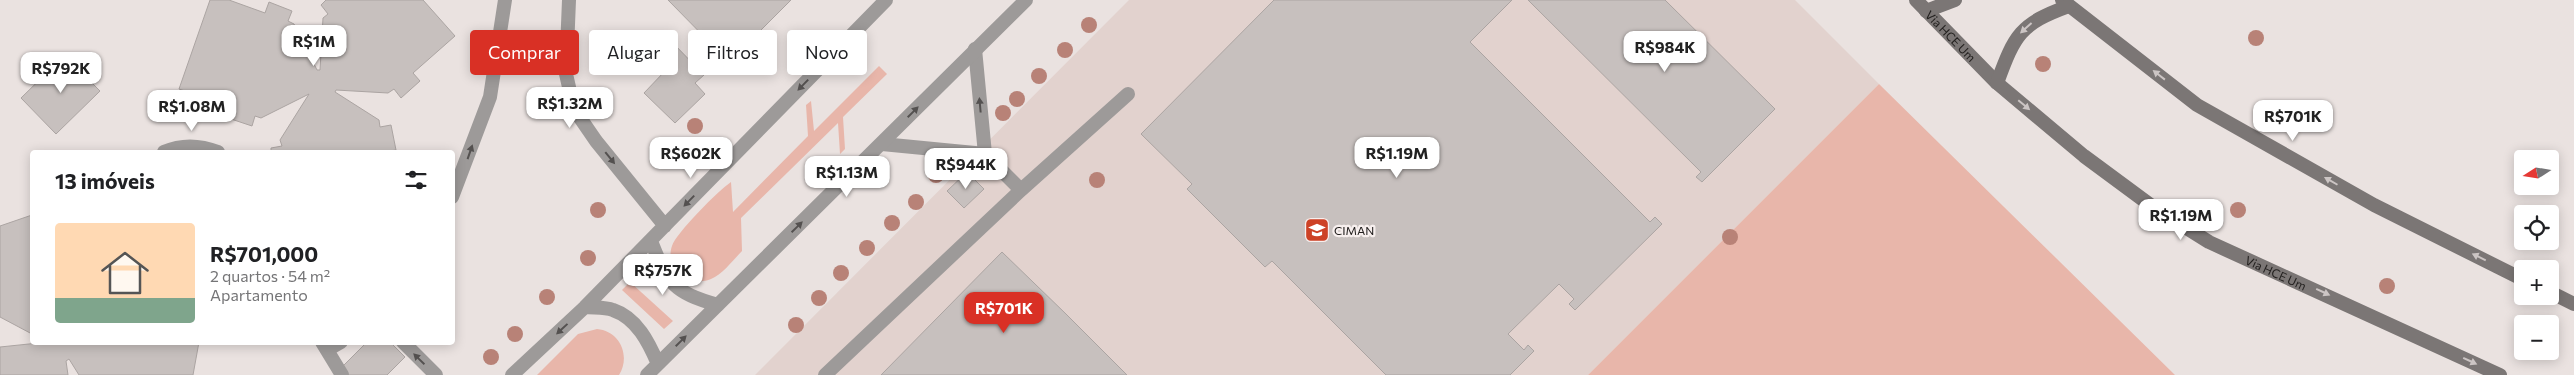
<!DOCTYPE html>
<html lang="pt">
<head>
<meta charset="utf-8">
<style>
	:root { --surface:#fff; --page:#f6f6f6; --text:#202124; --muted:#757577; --accent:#d93025 }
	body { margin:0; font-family:Commissioner,sans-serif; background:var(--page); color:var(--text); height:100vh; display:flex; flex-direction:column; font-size:19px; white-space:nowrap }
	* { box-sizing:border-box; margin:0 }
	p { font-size:16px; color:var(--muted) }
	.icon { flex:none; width:28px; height:28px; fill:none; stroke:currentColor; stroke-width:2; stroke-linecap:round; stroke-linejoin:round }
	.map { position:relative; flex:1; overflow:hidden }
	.drawer { position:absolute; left:30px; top:150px; width:425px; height:195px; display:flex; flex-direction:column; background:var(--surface); border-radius:5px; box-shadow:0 2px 12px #0003 }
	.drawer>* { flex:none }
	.guide { position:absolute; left:470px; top:30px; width:475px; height:45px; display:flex; gap:10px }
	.needle { width:32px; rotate:258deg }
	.controls { position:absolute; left:2514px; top:150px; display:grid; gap:10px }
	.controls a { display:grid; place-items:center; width:45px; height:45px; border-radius:5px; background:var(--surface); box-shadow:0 2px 12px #0003; font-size:25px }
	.price { position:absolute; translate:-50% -42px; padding:0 11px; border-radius:10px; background:#fff; color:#222; font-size:16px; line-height:32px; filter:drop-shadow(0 1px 2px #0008) }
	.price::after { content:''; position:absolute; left:50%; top:30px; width:15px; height:11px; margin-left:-8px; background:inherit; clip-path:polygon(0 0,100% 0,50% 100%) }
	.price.selected { background:var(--accent); color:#fff }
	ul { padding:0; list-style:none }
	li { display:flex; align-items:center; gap:15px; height:125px; padding:0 25px }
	li span { display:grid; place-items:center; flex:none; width:140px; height:100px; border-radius:5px; color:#555 }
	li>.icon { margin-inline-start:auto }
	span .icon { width:60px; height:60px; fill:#fffc; stroke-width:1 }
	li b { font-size:21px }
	h2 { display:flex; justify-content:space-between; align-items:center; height:60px; padding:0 25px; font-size:21px }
	.tag { padding:0 18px; border-radius:5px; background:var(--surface); box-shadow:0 2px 12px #0003; font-size:18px; line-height:45px }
	.tag.selected { background:var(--accent); color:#fff }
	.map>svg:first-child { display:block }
	.built { fill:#e2d2ce }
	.green { fill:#e8b6aa }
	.building { fill:#c7c0be; stroke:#aba4a2 }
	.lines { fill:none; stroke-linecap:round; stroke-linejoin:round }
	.service { stroke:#9d9a99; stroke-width:14 }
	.minor { stroke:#9d9a99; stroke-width:14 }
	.secondary { stroke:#7b7675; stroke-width:14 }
	.tree { fill:#b88277 }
	.oneway { fill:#ccc5c4 }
	.oneway2 { fill:#545150 }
	.labels { text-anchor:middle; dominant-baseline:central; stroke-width:4.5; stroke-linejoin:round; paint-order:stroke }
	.street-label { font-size:12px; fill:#23201f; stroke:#f7efee }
	.poi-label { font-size:12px; fill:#23201f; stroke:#f7efee; text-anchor:start }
</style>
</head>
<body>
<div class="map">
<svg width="2574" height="375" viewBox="0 0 2574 375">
	<rect width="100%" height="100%" fill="#eae2e0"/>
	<path class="built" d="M 1129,0 L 1795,0 L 1879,84 L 1588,375 L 755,375 Z"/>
	<path class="green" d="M 879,66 L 887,74 L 843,117 L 845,149 L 840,154 L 838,123 L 741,218 L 742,251 C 733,260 723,274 711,279 C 690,288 664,268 672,246 C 676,233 719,190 731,182 L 733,212 L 808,136 L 806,105 L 811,101 L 814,131 Z
		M 1879,84 L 2175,375 L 1588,375 Z
		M 630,282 L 673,321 L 664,329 L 622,290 Z
		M 597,329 C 620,331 631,356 619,375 L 537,375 L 578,334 Z"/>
	<path class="building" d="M 210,0 L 229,0 L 265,13 L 269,2 L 292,11 L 288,21 L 294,24 L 317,70 L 320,70 L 323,18 L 328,14 L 321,5 L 326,0 L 423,0 L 455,36 L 413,73 L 420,81 L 401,98 L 394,89 L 388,93 L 336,90 L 335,92 L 379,120 L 380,127 L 391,125 L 396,150 L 385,152 L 271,152 L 271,148 L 282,146 L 280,140 L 309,94 L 261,118 L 255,116 L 252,126 L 228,118 L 231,107 L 179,89 Z
		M 668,0 L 791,0 L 729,62 Z
		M 1274,0 L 1512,0 L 1470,42 L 1650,222 L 1655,217 L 1662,224 L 1575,310 L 1569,304 L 1574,299 L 1559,284 L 1508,334 L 1524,350 L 1528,345 L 1534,351 L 1510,375 L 1386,375 L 1272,261 L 1265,267 L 1187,189 L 1192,184 L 1141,134 Z
		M 1528,0 L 1665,0 L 1775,109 L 1702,182 L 1696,177 L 1701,172 Z
		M 670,40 L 704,75 L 695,83 L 705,94 L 675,123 L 644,93 L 665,71 L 652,57 Z
		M 64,56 L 68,59 L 70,57 L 74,61 L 72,64 L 77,60 L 88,71 L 84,75 L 100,91 L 56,134 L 21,98 Z
		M 967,172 L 984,189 L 964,208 L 947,191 Z
		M 32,215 L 32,334 L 0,317 L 0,226 Z
		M 1002,252 L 1066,314 L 1127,375 L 881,375 Z
		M 199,342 L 193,375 L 79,375 L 69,359 L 66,361 L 68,375 L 0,375 L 0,347 L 48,342 Z
		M 367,342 L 390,342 L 405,357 L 387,375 L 334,375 Z"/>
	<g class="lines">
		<path class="service" d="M 975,49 L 985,154 L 1021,190
			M 882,144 L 985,154
			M 825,375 L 1021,190 L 1128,94"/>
		<path class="minor" d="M 569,0 L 566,74 L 574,109 L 596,141 L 665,226
			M 164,152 C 182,144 200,145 218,152
			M 452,197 L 490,97 L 505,0
			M 651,241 C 668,284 673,292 718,305
			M 585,307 C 594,308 605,307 613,310 C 637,318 649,343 658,364
			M 322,342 L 342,375
			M 403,342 L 436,375
			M 327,350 L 341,342
			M 512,375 L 585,307 L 886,0
			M 647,375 L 1026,0"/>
		<g class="secondary">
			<path id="s1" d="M 1916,0 L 1997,83 L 2084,156 L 2153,207 L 2209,242 L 2500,375"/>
			<path d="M 2062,0 L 2197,105 L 2374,205 L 2522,279"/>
			<path d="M 1926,11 L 1955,0"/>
			<path d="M 1997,83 C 2015,34 2020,24 2069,6"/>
			<path d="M 2550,292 L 2574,304"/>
		</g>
	</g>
	<g class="tree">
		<circle cx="1089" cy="25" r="8"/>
		<circle cx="2256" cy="38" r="8"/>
		<circle cx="1065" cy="50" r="8"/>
		<circle cx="2043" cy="64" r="8"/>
		<circle cx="1039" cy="76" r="8"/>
		<circle cx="1017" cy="99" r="8"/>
		<circle cx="1003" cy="113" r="8"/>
		<circle cx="695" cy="126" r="8"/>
		<circle cx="936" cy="175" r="8"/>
		<circle cx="1097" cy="180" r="8"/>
		<circle cx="916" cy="202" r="8"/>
		<circle cx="598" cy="210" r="8"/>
		<circle cx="2238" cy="210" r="8"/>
		<circle cx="892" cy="223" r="8"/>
		<circle cx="1730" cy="237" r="8"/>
		<circle cx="867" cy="248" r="8"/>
		<circle cx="588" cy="258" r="8"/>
		<circle cx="841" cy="273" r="8"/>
		<circle cx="2387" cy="286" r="8"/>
		<circle cx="547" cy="297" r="8"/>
		<circle cx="819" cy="298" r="8"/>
		<circle cx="796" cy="325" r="8"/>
		<circle cx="515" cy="334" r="8"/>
		<circle cx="491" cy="357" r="8"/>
	</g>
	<defs><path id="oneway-solid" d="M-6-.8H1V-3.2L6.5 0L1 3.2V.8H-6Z" transform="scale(1.25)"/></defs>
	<g class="oneway">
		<use href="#oneway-solid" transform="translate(2026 28) rotate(138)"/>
		<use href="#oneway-solid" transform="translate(2159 75) rotate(-142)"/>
		<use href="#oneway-solid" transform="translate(2024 105) rotate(40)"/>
		<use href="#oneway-solid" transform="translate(2331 181) rotate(-150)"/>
		<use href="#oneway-solid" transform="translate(2479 257) rotate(-154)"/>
		<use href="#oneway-solid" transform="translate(2323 292) rotate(25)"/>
		<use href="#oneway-solid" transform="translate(2470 361) rotate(25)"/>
	</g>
	<g class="oneway2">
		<use href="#oneway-solid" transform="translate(803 85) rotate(134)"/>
		<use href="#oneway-solid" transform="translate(980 105) rotate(-95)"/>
		<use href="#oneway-solid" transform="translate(913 112) rotate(-45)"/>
		<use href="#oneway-solid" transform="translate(470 152) rotate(-71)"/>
		<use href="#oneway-solid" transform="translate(610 158) rotate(51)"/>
		<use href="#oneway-solid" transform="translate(689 201) rotate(134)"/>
		<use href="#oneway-solid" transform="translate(797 227) rotate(-44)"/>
		<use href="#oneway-solid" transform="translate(562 329) rotate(137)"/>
		<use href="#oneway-solid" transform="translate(681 341) rotate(-45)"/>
		<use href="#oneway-solid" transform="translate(419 359) rotate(-136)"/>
	</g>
	<defs>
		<symbol id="school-square" viewBox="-11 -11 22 22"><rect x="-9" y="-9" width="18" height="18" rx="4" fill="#cd4226" stroke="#f7efee"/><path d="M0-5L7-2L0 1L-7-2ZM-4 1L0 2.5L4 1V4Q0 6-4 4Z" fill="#fff"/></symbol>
	</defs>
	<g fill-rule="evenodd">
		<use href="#school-square" x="1303" y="216" width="28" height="28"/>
	</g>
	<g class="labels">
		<g class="street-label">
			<text stroke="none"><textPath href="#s1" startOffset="50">Via HCE Um</textPath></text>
			<text stroke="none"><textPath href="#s1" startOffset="455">Via HCE Um</textPath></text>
		</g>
		<g class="poi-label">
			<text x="1334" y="230">CIMAN</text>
		</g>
	</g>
</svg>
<div class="controls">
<a><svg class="needle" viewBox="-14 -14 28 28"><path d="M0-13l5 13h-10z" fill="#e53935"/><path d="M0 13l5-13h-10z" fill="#757577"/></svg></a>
<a><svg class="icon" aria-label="locate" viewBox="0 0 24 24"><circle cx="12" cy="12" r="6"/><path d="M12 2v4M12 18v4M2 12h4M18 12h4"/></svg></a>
<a>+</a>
<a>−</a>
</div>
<b class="price" style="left:314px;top:67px">R$1M</b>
<b class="price" style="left:1665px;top:73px">R$984K</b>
<b class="price" style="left:61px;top:94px">R$792K</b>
<b class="price" style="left:570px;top:129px">R$1.32M</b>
<b class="price" style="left:192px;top:132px">R$1.08M</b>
<b class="price" style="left:2293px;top:142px">R$701K</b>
<b class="price" style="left:691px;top:179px">R$602K</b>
<b class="price" style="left:1397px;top:179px">R$1.19M</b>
<b class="price" style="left:966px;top:190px">R$944K</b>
<b class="price" style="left:847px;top:198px">R$1.13M</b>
<b class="price" style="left:2181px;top:241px">R$1.19M</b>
<b class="price" style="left:663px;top:296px">R$757K</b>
<b class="price selected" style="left:1004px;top:334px">R$701K</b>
<div class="guide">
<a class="tag selected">Comprar</a>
<a class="tag">Alugar</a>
<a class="tag">Filtros</a>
<a class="tag">Novo</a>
</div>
<section class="drawer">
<h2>13 imóveis<svg class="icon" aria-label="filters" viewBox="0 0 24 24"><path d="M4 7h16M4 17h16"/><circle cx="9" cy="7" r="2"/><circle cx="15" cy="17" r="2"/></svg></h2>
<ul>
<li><span style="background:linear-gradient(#ffd9b3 75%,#7fa58c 0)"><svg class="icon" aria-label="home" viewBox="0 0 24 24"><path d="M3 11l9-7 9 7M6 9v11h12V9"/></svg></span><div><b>R$701,000</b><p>2 quartos · 54 m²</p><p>Apartamento</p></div></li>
</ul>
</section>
</div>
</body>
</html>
